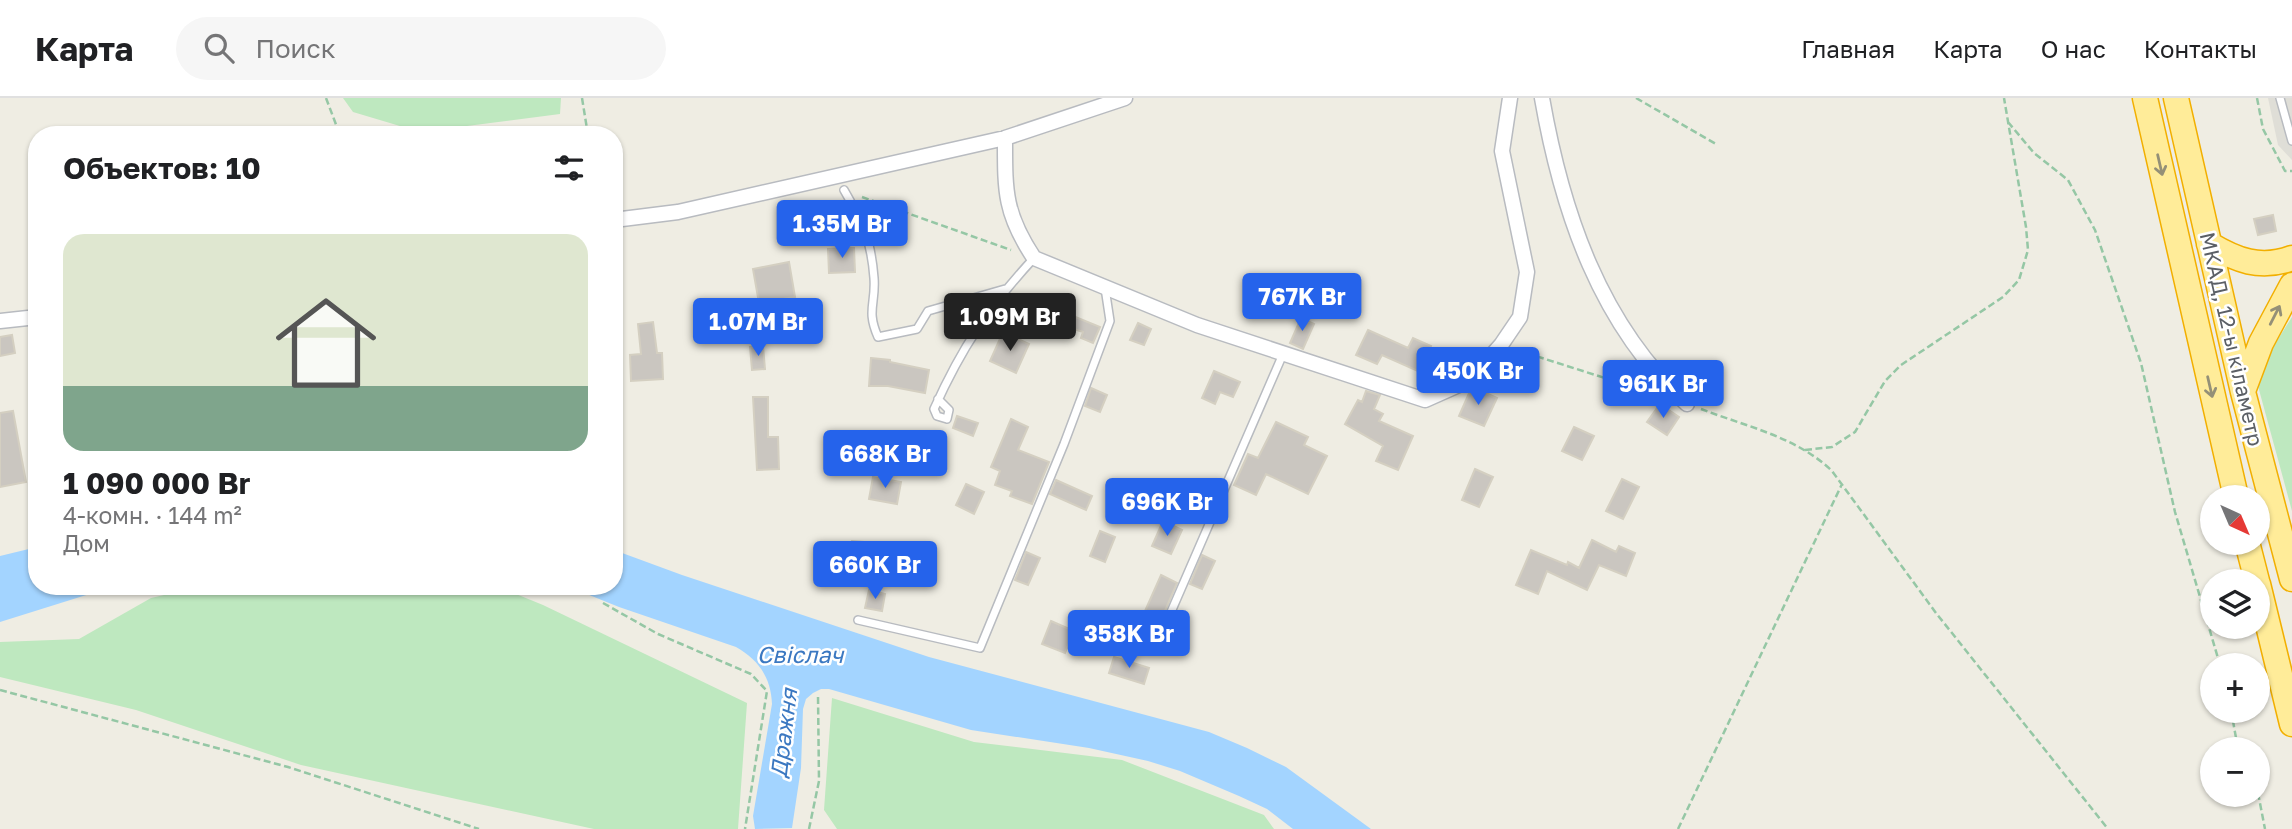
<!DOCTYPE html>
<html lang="ru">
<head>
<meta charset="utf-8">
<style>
	:root { --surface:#fff; --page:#f6f6f6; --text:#202124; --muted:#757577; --line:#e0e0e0; --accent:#2563eb }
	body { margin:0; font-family:"Golos Text",sans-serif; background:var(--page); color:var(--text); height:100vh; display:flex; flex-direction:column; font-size:26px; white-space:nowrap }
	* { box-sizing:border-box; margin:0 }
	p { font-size:23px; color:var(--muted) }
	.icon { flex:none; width:38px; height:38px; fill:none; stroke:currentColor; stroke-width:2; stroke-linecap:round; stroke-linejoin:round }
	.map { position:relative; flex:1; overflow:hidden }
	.drawer { position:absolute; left:28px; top:28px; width:595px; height:469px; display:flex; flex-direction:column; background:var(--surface); border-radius:28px; box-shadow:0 2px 5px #0004 }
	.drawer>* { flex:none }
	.needle { width:46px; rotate:136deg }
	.fabs { position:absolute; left:2200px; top:387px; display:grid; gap:14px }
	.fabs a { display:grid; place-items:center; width:70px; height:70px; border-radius:50%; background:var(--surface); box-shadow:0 2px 5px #0004; font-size:35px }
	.price { position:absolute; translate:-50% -60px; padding:0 16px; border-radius:7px; background:var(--accent); color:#fff; font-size:23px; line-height:46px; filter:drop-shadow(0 2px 4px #0008) }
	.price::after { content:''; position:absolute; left:50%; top:42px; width:21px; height:16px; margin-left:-10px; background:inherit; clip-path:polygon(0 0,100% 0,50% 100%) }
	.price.selected { background:#222; color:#fff }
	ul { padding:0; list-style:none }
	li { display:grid; align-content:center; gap:14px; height:371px; padding:0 35px }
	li+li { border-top:2px solid var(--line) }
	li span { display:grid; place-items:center; height:217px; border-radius:21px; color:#555 }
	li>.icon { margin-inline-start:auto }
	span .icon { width:126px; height:126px; fill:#fffc; stroke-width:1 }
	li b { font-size:30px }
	h2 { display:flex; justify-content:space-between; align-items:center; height:84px; padding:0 35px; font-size:30px }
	header { display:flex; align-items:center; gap:42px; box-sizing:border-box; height:98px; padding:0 35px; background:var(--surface); border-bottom:2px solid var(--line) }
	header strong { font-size:33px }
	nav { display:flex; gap:38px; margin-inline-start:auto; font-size:24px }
	.search { width:490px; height:63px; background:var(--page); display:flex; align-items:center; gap:18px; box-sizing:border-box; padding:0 24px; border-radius:38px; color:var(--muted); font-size:26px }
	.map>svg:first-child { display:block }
	.industrial { fill:#dfded7 }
	.green { fill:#bee8bf }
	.water { fill:#a3d4ff }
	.building { fill:#cac6c0; stroke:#d4cfc1; stroke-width:2 }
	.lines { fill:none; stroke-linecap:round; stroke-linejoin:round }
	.service-casing { stroke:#b8bbc0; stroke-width:10 }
	.minor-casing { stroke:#b8bbc0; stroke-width:17 }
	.trunk-casing { stroke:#f2af00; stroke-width:27 }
	.path { stroke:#95c7a5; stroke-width:2.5; stroke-dasharray:7 3.5; stroke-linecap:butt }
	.service { stroke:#fff; stroke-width:7 }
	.minor { stroke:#fff; stroke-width:14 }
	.trunk { stroke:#ffec99; stroke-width:24 }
	.oneway { stroke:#949077 }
	.labels { text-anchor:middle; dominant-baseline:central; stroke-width:5; stroke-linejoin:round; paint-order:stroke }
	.street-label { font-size:21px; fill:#5b5f65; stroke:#fff }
	.water-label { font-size:23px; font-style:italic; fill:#3b78c1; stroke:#fff }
</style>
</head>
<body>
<header>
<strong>Карта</strong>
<div class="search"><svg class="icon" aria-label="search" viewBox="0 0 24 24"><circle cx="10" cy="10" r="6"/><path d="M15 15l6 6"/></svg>Поиск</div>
<nav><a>Главная</a><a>Карта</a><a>О нас</a><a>Контакты</a></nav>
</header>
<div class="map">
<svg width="2292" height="731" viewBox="0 0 2292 731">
	<rect width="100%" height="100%" fill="#efede3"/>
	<path class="industrial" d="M 2268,0 L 2292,0 L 2292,62 L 2278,47 Z"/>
	<path class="green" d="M 343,0 L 561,0 L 560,16 L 420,34 L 353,14 Z
		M 2292,219 L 2292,413 L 2258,288 L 2258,273 Z
		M 203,488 L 496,488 L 543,507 L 747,605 L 738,731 L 594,731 L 301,667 L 136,612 L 0,579 L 0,544 L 79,541 L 151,500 Z
		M 832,600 L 974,644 L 1122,662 L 1264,717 L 1274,731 L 837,731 L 824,712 Z"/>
	<path class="water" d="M 37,449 L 37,488 L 115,488 L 0,524 L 0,458 Z
		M 614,452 L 682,477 L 929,559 L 1209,634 L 1247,650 L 1286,669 L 1371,731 L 1293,731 L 1267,711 L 1239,698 L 1180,673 L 1148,663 L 1089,650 L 971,632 L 829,591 L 821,591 L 813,595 L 806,601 L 803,611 L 801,670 L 792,730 L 755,731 L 753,718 L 772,606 C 771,580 759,562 736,549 L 619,509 L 567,488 L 614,488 Z"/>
	<path class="building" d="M 2273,117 L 2276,133 L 2258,137 L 2254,121 Z
		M 854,150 L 855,174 L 829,175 L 828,151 Z
		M 789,164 L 795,199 L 759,205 L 753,171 Z
		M 1051,209 L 1100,229 L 1093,245 L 1081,240 L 1083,234 L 1047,222 Z
		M 960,212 L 976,218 L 970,231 L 955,225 Z
		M 1301,220 L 1314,226 L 1303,251 L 1290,245 Z
		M 653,224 L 657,255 L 662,255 L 663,281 L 631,283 L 630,257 L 641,256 L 638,226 Z
		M 1138,225 L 1151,231 L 1144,247 L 1130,242 Z
		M 1368,232 L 1408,250 L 1413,240 L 1431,248 L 1420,274 L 1382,257 L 1377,266 L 1356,257 Z
		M 1003,234 L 1029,246 L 1016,275 L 990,263 Z
		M 12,237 L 15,255 L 0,258 L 0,239 Z
		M 763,248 L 765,271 L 752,272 L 750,249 Z
		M 871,260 L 890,262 L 890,264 L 929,272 L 925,295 L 888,288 L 869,288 Z
		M 1214,273 L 1240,284 L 1233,299 L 1220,294 L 1215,306 L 1202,300 Z
		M 1091,290 L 1107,297 L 1100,314 L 1085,308 Z
		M 1475,290 L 1497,300 L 1484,328 L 1459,318 L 1470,293 Z
		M 1366,293 L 1380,297 L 1374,311 L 1383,316 L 1379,323 L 1413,338 L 1398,372 L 1376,363 L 1383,348 L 1345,326 L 1358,302 L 1362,304 Z
		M 753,299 L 768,299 L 768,339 L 778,339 L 779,371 L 757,372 Z
		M 1660,306 L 1679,319 L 1667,337 L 1647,324 Z
		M 13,313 L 26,384 L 0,389 L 0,315 Z
		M 957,318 L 978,325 L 973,338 L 953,330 Z
		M 1011,321 L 1028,329 L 1018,352 L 1049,364 L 1032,406 L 1010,398 L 1012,393 L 995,387 L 1000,373 L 991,369 Z
		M 1276,324 L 1308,339 L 1304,347 L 1327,358 L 1308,396 L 1266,376 L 1256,397 L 1234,387 L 1248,356 L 1258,360 Z
		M 1574,329 L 1594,338 L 1582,362 L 1562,353 Z
		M 1475,371 L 1493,379 L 1479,409 L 1462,402 Z
		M 873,379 L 901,384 L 897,406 L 869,401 Z
		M 1622,381 L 1639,389 L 1623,421 L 1606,413 Z
		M 1056,382 L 1092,398 L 1086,412 L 1050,396 Z
		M 966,386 L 984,394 L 974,416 L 956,407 Z
		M 1163,423 L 1182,432 L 1171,456 L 1152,448 Z
		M 1100,433 L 1115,439 L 1105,464 L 1090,458 Z
		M 1592,442 L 1616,454 L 1619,448 L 1635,455 L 1626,478 L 1599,467 L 1587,492 L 1547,473 L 1538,496 L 1516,487 L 1531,452 L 1567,467 L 1568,464 L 1579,470 Z
		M 852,443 L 876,445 L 873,475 L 848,474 Z
		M 1026,454 L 1040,460 L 1028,487 L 1015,482 Z
		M 1202,457 L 1215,463 L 1202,491 L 1190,486 Z
		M 1161,477 L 1177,485 L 1158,529 L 1141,522 Z
		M 869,492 L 885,496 L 882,513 L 865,510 Z
		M 1051,523 L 1074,533 L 1065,555 L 1042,546 Z
		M 1114,559 L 1149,570 L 1144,586 L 1109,575 Z"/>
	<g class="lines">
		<defs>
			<path id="service" d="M 2280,0 L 2292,43
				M 844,92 C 863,125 871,141 874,180 C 876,206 866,212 878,239 L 917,231 L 928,213 L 1005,191
				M 938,301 L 949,312 L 947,321 L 937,318 L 934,311 C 962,249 988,210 1034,160
				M 858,522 L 980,550 L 1064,346 L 1110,223 L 1105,190
				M 1161,537 L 1283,256"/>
			<path id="minor" d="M 1542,0 C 1562,114 1600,227 1687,306
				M 1005,40 C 1005,92 1004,115 1034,160 L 1197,227 L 1425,302 L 1470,282 L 1501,247 L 1520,219 L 1527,174 L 1502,53 L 1510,0
				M 614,122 L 678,114 L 1005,40 L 1125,0
				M 0,223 L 37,219"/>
			<path id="trunk" d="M 2145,0 L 2236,399
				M 2176,0 L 2243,294 L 2292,481
				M 2209,146 C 2236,162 2260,172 2292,160
				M 2243,293 L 2261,245 L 2292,187
				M 2247,444 L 2257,483
				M 2258,486 L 2292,626"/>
		</defs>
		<use href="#service" class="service-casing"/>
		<use href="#minor" class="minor-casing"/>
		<use href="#trunk" class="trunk-casing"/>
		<path class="path" d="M 326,0 L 340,37
			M 582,0 L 588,37
			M 1636,0 L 1716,46
			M 2257,0 L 2263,31 L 2285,73 L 2292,73
			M 2008,24 L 2034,55 L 2068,82 L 2095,132 L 2141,265 L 2175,414 L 2220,567
			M 862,99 L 1011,152
			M 1517,252 L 1658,297
			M 1701,311 C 1745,328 1797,339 1832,373 L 1936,515 L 2108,731
			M 1805,352 L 1832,349 L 1855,334 L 1885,283 L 1901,267 L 2003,199 L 2019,182 L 2028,152 L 2026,129 L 2004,0
			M 603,505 L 658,536 L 751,576 L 767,593 L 745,731
			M 0,592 L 288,669 L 479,731
			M 2231,612 L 2238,651
			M 2258,695 L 2265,731
			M 809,731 L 819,683 L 818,598
			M 1678,731 L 1842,386"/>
		<use href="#service" class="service"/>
		<use href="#minor" class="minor"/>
		<use href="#trunk" class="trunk"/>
	</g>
	<defs><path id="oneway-shaft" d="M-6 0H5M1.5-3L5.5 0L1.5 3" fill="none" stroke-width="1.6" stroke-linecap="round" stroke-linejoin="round" transform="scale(1.75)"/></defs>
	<g class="oneway">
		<use href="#oneway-shaft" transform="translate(2160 67) rotate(77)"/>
		<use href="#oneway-shaft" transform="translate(2275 217) rotate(-63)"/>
		<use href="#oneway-shaft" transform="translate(2210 289) rotate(77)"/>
	</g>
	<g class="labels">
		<g class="street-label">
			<text transform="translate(2232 241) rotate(77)">МКАД, 12-ы кіламетр</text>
		</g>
		<g class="water-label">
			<text x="800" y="556">Свіслач</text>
			<text transform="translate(783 635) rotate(-83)">Дражня</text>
		</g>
	</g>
</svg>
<div class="fabs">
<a><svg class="needle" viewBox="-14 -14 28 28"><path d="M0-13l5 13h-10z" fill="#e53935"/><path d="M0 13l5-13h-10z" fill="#757577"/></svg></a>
<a><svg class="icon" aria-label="layers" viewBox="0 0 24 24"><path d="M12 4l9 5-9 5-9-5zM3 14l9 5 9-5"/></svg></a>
<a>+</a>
<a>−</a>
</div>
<b class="price" style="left:842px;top:162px">1.35M Br</b>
<b class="price" style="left:1302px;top:235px">767K Br</b>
<b class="price selected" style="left:1010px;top:255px">1.09M Br</b>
<b class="price" style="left:758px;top:260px">1.07M Br</b>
<b class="price" style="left:1478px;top:309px">450K Br</b>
<b class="price" style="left:1663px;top:322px">961K Br</b>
<b class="price" style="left:885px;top:392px">668K Br</b>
<b class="price" style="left:1167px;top:440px">696K Br</b>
<b class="price" style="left:875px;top:503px">660K Br</b>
<b class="price" style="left:1129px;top:572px">358K Br</b>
<section class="drawer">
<h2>Объектов: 10<svg class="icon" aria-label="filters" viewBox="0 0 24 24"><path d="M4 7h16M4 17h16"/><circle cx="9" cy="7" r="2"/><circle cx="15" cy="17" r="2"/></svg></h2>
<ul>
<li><span style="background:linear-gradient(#dfe7d0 70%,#7fa58c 0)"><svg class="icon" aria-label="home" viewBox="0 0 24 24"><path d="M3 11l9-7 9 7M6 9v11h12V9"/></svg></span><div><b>1 090 000 Br</b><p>4-комн. · 144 m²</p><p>Дом</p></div></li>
</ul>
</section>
</div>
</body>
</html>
